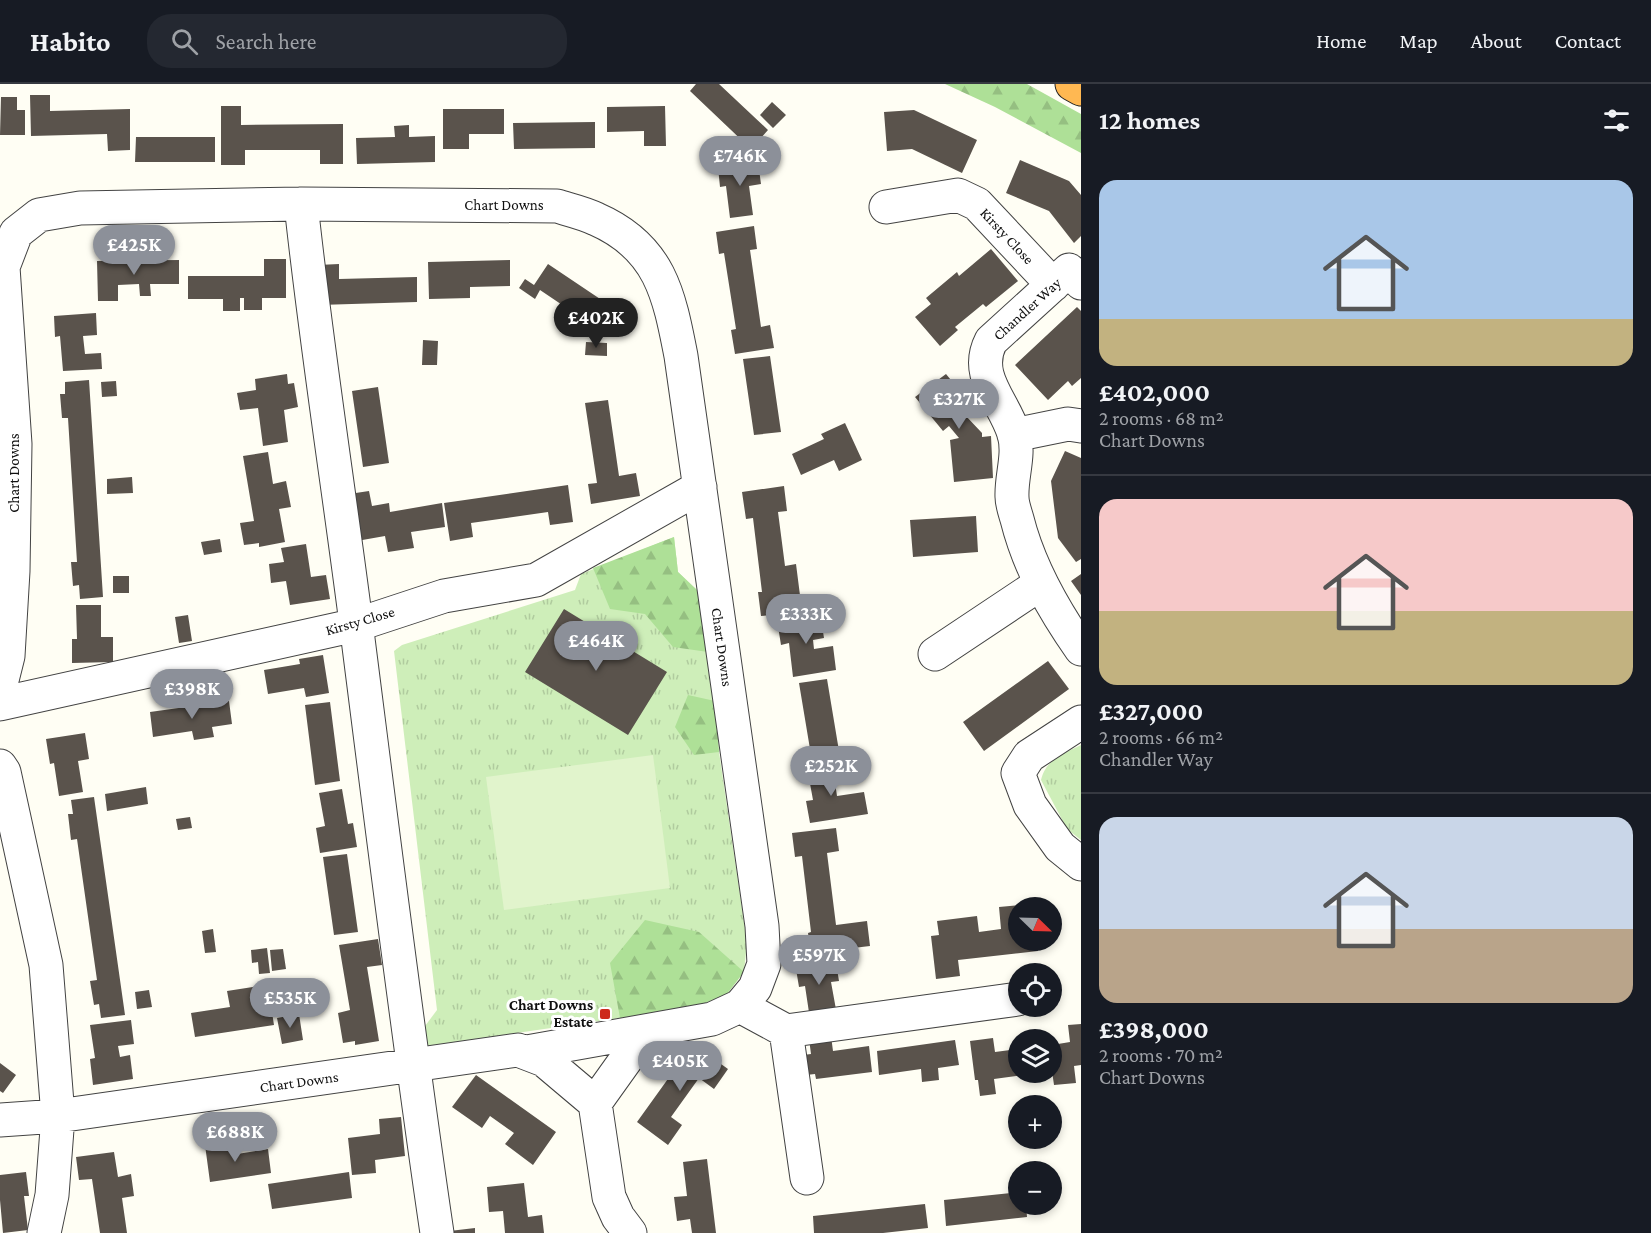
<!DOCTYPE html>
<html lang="en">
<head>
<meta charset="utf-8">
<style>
	:root { --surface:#171b24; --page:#242831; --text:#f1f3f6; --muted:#9ea1a6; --line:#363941; --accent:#8c9099 }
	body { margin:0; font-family:"Crimson Pro",serif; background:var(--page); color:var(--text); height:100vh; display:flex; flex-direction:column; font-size:22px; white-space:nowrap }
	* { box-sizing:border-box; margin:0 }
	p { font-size:20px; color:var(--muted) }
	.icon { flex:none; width:33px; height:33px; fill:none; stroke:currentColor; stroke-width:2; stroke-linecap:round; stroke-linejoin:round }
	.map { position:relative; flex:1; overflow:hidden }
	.drawer { display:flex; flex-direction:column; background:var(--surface); width:570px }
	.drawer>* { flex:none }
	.needle { width:39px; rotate:113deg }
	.fabs { position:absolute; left:1008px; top:813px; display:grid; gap:12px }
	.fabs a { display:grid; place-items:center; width:54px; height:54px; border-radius:50%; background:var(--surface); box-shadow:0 3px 9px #0003; font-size:30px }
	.price { position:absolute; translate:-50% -51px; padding:0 14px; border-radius:21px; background:var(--accent); color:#fff; font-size:20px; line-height:39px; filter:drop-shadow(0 2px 3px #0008) }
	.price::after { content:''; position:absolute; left:50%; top:36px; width:18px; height:14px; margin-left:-9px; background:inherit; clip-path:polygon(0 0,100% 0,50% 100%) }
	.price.active { background:#222; color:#fff }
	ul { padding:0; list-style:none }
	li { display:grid; align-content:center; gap:12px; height:318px; padding:0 18px }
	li+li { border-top:2px solid var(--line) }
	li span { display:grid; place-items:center; height:186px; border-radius:18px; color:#555 }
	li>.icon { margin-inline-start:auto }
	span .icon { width:108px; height:108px; fill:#fffc; stroke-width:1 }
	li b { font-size:26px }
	h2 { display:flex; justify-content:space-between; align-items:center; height:72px; padding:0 18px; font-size:26px }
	header { display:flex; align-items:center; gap:36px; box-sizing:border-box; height:84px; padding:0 30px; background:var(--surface); border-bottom:2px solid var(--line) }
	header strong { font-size:28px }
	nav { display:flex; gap:33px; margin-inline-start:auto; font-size:21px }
	.search { width:420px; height:54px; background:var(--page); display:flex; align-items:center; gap:15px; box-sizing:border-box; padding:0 21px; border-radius:24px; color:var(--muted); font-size:22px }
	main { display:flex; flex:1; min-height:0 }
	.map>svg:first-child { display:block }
	.grass { fill:url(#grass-tufts) }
	.forest { fill:url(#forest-firs) }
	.pitch { fill:#e1f4cc }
	.building { fill:#5a534c }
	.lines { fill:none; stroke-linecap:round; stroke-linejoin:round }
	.minor-casing { stroke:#434343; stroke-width:35 }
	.highway-casing { stroke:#212121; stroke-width:35 }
	.minor { stroke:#fff; stroke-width:33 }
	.highway { stroke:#ffb852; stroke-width:33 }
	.poi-dot { fill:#cd2a1c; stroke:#fff; stroke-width:2 }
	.labels { text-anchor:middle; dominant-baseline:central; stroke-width:6; stroke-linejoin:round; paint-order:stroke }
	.street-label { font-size:15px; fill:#101010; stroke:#fff }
	.poi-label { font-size:15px; font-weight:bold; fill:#101010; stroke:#fff; text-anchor:end }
</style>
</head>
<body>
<header>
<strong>Habito</strong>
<div class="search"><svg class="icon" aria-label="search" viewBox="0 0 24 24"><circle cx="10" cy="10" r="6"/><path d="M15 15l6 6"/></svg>Search here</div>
<nav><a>Home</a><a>Map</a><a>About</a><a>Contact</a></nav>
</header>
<main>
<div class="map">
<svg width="1081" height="1149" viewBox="0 0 1081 1149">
	<defs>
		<pattern id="grass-tufts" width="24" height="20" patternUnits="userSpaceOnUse" patternTransform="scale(1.5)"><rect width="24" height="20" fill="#ceeeb9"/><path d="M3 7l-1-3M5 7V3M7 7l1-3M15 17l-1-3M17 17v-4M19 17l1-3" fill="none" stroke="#b0cb9e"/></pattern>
		<pattern id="forest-firs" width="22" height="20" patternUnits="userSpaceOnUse" patternTransform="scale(1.5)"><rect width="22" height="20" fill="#aee097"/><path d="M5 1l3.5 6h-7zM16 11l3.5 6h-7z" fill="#95bf81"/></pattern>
	</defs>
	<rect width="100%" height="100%" fill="#fffef4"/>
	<path class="grass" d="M 674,453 L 678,488 L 697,506 L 715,617 L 719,668 L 747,858 L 744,888 L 705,919 L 620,934 L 426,962 L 422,946 L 437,926 L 394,567 L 402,561 L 575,506 L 581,490 Z
		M 1081,661 L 1081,756 L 1067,745 L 1041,696 C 1046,675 1063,670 1081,661 Z"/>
	<path class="forest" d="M 945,0 L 1027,0 L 1081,30 L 1081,69 L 995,23 Z
		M 674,453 L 678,488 L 697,506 L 708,568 L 673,563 L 645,530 L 610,525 L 593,484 Z
		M 688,611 L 715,617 L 719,668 L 694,671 L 675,643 Z
		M 645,836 L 699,848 L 744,888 L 727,910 L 705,919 L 620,934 L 610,879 Z"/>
	<path class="pitch" d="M 653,671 L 670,804 L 504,826 L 486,693 Z"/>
	<path class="building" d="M 696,0 L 719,0 L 768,46 L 751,65 L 690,7 Z
		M 30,11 L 50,11 L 50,27 L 130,25 L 130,66 L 108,67 L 107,50 L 31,52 Z
		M 1,13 L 17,13 L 17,26 L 25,26 L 25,51 L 0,51 Z
		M 772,18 L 786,31 L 773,44 L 760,31 Z
		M 221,22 L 241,22 L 241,41 L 343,40 L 343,80 L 320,80 L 320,66 L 245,66 L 245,81 L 221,81 Z
		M 665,22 L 666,62 L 644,62 L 644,47 L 607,48 L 607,23 Z
		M 443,25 L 504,25 L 504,50 L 469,50 L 469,65 L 443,65 Z
		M 914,26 L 977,56 L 962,89 L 912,65 L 887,67 L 884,28 Z
		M 595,38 L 595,64 L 514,65 L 513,39 Z
		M 409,41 L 409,53 L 435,52 L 435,78 L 357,80 L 356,54 L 395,53 L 394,42 Z
		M 136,53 L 215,53 L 215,78 L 135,78 Z
		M 1020,76 L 1069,97 L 1081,111 L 1081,152 L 1074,159 L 1049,127 L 1006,109 Z
		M 758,78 L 761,100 L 749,102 L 753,131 L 730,134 L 726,102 L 720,103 L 718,83 Z
		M 754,142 L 757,165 L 750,166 L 761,243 L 770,241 L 774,264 L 735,270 L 731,246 L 736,245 L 724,169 L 719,170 L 716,148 Z
		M 991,165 L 1018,197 L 986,223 L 983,220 L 955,243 L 958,246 L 940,262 L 915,233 L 931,220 L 926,214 L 957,188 L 959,192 Z
		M 264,175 L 286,175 L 286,214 L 262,214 L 262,226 L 244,226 L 244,214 L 240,214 L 240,227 L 223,227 L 223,215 L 188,215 L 188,192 L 264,192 Z
		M 179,176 L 179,200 L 150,200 L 151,212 L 140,212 L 139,200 L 118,201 L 118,217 L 98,217 L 97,177 Z
		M 510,176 L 510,202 L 470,203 L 470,214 L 429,215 L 428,178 Z
		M 339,180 L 339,195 L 417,193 L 417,218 L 319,221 L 318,181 Z
		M 548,180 L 618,227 L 597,257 L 584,248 L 589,239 L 540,206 L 535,215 L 519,204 L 525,195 L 534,201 Z
		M 1077,223 L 1081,227 L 1081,294 L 1072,302 L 1068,297 L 1048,316 L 1015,281 Z
		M 96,229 L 97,251 L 83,252 L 85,270 L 101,269 L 102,285 L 63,287 L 60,252 L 55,253 L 54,232 Z
		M 423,256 L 438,257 L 437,281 L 422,281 Z
		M 586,258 L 607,259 L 607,272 L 585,271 Z
		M 770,272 L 781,348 L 754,351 L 743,275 Z
		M 287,290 L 288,300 L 294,299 L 298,323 L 284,326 L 288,358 L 263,362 L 258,324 L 240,326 L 237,309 L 256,306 L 255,295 Z
		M 946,290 L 973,323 L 965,331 L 982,349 L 982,353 L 991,352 L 993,394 L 954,398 L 950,356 L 959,354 L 949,342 L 943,347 L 915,313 Z
		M 89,296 L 103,513 L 80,515 L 79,501 L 73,502 L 71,478 L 77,478 L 68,334 L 62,334 L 60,310 L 65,310 L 65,298 Z
		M 116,297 L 117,312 L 102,313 L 101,298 Z
		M 378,303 L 389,379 L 363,383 L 352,307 Z
		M 608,316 L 619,392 L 636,389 L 640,412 L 591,420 L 588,400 L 597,399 L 585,319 Z
		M 845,339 L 862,376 L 839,387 L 834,376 L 801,391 L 792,370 L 824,355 L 821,350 Z
		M 1065,367 L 1081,374 L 1081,475 L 1076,478 L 1058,454 L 1051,397 Z
		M 268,368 L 273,400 L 286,397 L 291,423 L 279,425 L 285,458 L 259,463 L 259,459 L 244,461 L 240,439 L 254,437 L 243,372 Z
		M 132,393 L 133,409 L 107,410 L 107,395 Z
		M 568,401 L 573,438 L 550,441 L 548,428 L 471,439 L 473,453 L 450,457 L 444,419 Z
		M 784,402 L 787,427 L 778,428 L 785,482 L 796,480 L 802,527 L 761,532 L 758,508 L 762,508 L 753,434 L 746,435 L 742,408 Z
		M 369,407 L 372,422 L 389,419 L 390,428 L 442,419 L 445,443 L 411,448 L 414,464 L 388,468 L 385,452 L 351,458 L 349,410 Z
		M 976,432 L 978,468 L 913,473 L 910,436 Z
		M 220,455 L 222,468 L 204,471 L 201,458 Z
		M 306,460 L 311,493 L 326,491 L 330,515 L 290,521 L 286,497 L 271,499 L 269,480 L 284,478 L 281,464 Z
		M 1081,490 L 1081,511 L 1071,497 Z
		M 113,492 L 129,492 L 129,509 L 113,509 Z
		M 76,521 L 101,521 L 101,553 L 113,553 L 113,578 L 72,579 L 72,555 L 77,555 Z
		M 564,525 L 667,588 L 628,651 L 525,588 Z
		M 820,529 L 824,554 L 813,556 L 814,565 L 833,562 L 836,586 L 793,593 L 789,559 L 781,561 L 777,536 Z
		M 188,531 L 192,557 L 179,559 L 175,533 Z
		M 323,571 L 329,609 L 306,613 L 304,604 L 268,610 L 264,586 L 300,580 L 299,575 Z
		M 1048,577 L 1069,605 L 984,667 L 963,638 Z
		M 827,595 L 840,673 L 812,677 L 799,599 Z
		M 229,617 L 232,640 L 212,643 L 214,653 L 194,656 L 192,647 L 153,653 L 150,628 Z
		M 330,618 L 340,697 L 315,701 L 305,621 Z
		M 85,649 L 89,675 L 78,677 L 83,708 L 59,712 L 54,679 L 50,680 L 46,655 Z
		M 832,679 L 837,712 L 864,708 L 868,730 L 810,739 L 806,717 L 813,716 L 807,683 Z
		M 146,703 L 148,720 L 107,727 L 105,710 Z
		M 342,705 L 348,740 L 353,739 L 357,763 L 320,769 L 316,744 L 325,742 L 319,709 Z
		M 94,713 L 125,931 L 101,934 L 99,920 L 94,921 L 90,897 L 97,896 L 77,755 L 71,756 L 68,730 L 73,730 L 71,716 Z
		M 190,733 L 192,744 L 178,746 L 176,735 Z
		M 836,744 L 839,767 L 827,769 L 836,841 L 867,837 L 870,862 L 811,869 L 808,849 L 811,848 L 802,772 L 795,773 L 792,749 Z
		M 347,770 L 358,848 L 334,851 L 323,773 Z
		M 1020,821 L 1021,824 L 1018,824 L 1018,856 L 1037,856 L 1038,867 L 958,876 L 960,892 L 936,895 L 931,852 L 939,851 L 937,837 L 977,832 L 979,848 L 1001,845 L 999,823 Z
		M 213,845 L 216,868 L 205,869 L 202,847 Z
		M 378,855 L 382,881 L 367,883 L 379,957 L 355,961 L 355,957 L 343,959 L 338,929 L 350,926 L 339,861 Z
		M 267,864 L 270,889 L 259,890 L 258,878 L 252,879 L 251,866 Z
		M 283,865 L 286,885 L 272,887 L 270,866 Z
		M 835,873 L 839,897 L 831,898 L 837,931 L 810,935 L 805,902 L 799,903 L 795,879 Z
		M 260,902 L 263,917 L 270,916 L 274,941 L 195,953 L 191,929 L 230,923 L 227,907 Z
		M 149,906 L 152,923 L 137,925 L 135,908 Z
		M 299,930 L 303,956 L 282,960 L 277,934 Z
		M 131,936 L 134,960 L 118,962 L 120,973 L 130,971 L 133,995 L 93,1001 L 90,975 L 95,974 L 90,941 Z
		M 1081,940 L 1081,981 L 1074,982 L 1076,999 L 1054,1001 L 1052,987 L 1052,961 L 1070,958 L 1068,941 Z
		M 831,952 L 833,967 L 869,962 L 872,988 L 816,995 L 815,990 L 806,991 L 803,971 L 811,970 L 809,955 Z
		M 993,954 L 995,968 L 1018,965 L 1018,988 L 1031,990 L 994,995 L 996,1010 L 980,1012 L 978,996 L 975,996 L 970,957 Z
		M 955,956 L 959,981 L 938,984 L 939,996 L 922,998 L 921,985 L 879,991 L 877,967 Z
		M 693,960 L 728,985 L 714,1005 L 699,994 L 671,1033 L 682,1041 L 668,1061 L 637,1038 Z
		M 0,979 L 16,991 L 3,1009 L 0,1007 Z
		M 476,991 L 556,1048 L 533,1081 L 505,1060 L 514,1049 L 490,1032 L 482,1044 L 452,1023 Z
		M 401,1033 L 405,1072 L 375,1076 L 376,1089 L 352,1091 L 348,1054 L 380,1050 L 379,1035 Z
		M 229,1057 L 231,1071 L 268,1065 L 271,1089 L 210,1098 L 205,1061 Z
		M 114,1068 L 118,1093 L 131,1090 L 134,1112 L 122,1114 L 127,1149 L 100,1149 L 92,1095 L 79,1096 L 76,1073 Z
		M 707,1075 L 716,1149 L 692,1149 L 690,1135 L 677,1137 L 674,1113 L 687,1112 L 683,1078 Z
		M 26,1088 L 29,1112 L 24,1112 L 28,1146 L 3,1149 L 0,1116 L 0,1091 Z
		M 349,1088 L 352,1114 L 272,1125 L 268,1100 Z
		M 524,1099 L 528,1133 L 542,1131 L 544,1149 L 505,1149 L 503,1127 L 489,1128 L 487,1103 Z
		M 1011,1109 L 1011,1115 L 1018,1114 L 1018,1120 L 1026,1120 L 1027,1133 L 946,1142 L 944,1116 Z
		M 925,1120 L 928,1144 L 883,1149 L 814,1149 L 813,1132 Z
		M 475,1144 L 475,1149 L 442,1149 L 441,1148 Z"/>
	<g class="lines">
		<defs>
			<path id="minor" d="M 301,120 C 316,260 338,399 356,539 C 382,743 407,946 437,1149
				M 886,123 L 958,111 L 977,120 L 1053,201
				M 1081,199 L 1069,186 L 991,257 C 973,292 1004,317 1014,350 C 1020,371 1011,392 1012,413 C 1012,420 1015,428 1017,435 C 1029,483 1053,525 1081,565
				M 1014,351 L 1068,340 L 1081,342
				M 935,570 L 1040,500
				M 0,604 L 8,572 L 13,487 L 15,360 L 3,183 L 16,149 L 39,131 L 80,124 L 301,120 L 557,122 C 570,126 584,129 596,135 C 660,163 669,210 681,272 L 762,842 L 764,880 L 755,904 L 740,922 L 712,935 L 527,968
				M 0,620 L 356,541 L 444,512 L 536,496 L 700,403
				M 1081,638 L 1029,672 L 1018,689 L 1030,721 L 1060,763 L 1081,780
				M 0,682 L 4,688 L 46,881 L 58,1032 L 52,1111 L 44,1149
				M 740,922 L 786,947 L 1018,915
				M 786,947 L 807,1094
				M 595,1019 L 645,949
				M 0,1036 L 58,1032 L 518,966 L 544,976 L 595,1019 L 609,1113 L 618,1133 L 630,1149"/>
			<path id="highway" d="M 1072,0 L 1081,5"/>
		</defs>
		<use href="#minor" class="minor-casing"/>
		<use href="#highway" class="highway-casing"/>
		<use href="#minor" class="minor"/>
		<use href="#highway" class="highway"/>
	</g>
	<rect class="poi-dot" x="599" y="924" width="12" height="12" rx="3"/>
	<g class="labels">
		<g class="street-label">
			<text x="504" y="121">Chart Downs</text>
			<text transform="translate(1007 152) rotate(47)">Kirsty Close</text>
			<text transform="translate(1027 225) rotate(-42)">Chandler Way</text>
			<text transform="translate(14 389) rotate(-90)">Chart Downs</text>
			<text transform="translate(360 537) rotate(-16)">Kirsty Close</text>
			<text transform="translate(722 563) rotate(82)">Chart Downs</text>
			<text transform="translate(299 998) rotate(-8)">Chart Downs</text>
		</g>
		<g class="poi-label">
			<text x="593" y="921">Chart Downs<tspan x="593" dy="17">Estate</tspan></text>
		</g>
	</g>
</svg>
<div class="fabs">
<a><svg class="needle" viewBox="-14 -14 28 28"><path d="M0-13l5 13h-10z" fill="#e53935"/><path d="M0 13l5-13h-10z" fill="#9ea1a6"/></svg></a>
<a><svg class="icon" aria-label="locate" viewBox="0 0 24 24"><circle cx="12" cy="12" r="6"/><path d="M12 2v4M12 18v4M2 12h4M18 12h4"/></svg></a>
<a><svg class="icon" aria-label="layers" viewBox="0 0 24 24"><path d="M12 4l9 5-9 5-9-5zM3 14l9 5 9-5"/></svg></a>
<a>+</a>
<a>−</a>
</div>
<b class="price" style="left:740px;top:103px">£746K</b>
<b class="price" style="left:134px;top:192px">£425K</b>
<b class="price active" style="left:596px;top:265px">£402K</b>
<b class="price" style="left:959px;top:346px">£327K</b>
<b class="price" style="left:806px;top:561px">£333K</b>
<b class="price" style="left:596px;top:588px">£464K</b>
<b class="price" style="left:192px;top:636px">£398K</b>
<b class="price" style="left:831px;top:713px">£252K</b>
<b class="price" style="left:819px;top:902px">£597K</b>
<b class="price" style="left:290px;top:945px">£535K</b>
<b class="price" style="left:680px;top:1008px">£405K</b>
<b class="price" style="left:235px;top:1079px">£688K</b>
</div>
<section class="drawer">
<h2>12 homes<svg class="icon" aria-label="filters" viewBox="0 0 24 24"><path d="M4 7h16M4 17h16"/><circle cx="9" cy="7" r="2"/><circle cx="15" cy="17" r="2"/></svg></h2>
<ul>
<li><span style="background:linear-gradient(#a9c7e8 75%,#c2b280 0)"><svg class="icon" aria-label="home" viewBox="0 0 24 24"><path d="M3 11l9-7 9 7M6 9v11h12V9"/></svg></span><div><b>£402,000</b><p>2 rooms · 68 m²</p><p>Chart Downs</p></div></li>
<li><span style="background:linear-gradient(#f6c9c9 60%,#c2b280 0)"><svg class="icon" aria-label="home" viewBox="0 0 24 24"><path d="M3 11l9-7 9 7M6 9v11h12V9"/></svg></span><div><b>£327,000</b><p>2 rooms · 66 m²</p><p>Chandler Way</p></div></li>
<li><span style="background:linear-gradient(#c9d6e8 60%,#b9a48a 0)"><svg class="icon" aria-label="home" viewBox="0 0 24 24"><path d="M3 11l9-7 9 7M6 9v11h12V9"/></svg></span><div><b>£398,000</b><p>2 rooms · 70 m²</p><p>Chart Downs</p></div></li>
</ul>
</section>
</main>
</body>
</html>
